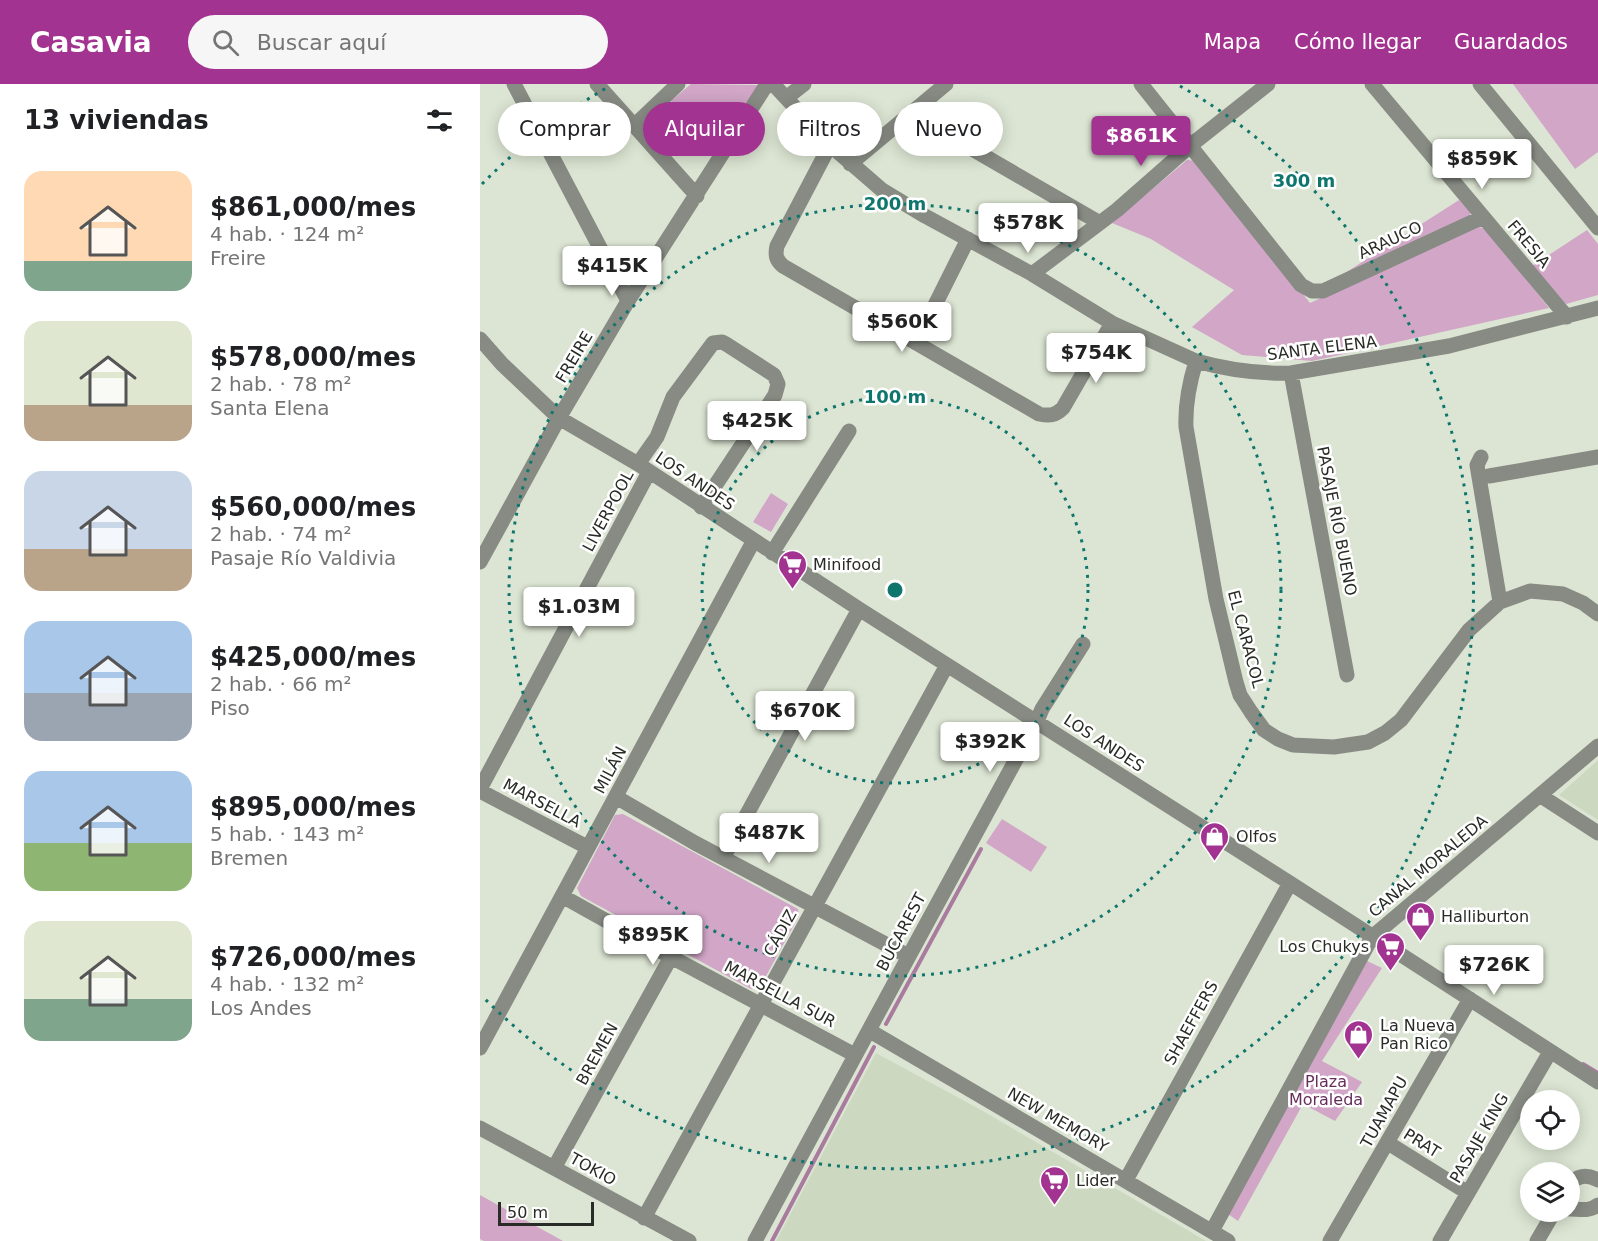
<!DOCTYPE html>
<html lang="es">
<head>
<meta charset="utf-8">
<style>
	:root { --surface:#fff; --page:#f6f6f6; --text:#202124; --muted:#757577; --accent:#a33391 }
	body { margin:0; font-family:"DejaVu Sans",sans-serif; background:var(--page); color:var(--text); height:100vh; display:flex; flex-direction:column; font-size:22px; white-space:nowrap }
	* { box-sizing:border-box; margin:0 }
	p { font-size:20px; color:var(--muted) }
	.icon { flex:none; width:33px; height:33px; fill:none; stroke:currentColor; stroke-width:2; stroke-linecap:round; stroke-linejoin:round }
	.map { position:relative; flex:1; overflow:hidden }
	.details { display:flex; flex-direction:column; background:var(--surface); width:480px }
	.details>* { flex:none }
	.guide { position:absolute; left:18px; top:18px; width:570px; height:54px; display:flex; gap:12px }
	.fabs { position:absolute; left:1040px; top:1006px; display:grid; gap:12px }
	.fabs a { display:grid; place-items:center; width:60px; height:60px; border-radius:50%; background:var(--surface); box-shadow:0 3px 15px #0003; font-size:30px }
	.scale { position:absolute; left:18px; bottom:15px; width:96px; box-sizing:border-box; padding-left:6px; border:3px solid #292c26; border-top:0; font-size:16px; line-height:21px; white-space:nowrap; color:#292c26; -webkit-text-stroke:4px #fff; paint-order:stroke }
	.price { position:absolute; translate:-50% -51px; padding:0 14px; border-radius:6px; background:#fff; color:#222; font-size:20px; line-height:39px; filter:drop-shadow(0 2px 3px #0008) }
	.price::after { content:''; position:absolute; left:50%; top:36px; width:18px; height:14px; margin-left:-9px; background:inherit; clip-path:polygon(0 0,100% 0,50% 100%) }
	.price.on { background:var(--accent); color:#fff }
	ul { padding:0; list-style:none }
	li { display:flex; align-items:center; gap:18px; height:150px; padding:0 24px }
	li span { display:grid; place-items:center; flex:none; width:168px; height:120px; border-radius:18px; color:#555 }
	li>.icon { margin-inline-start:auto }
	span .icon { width:72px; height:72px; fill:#fffc; stroke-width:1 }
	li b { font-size:26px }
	h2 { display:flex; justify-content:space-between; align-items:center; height:72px; padding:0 24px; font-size:26px }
	.pill { padding:0 21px; border-radius:27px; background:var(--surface); box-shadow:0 3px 15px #0003; font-size:21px; line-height:54px }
	.pill.on { background:var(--accent); color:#fff }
	header { display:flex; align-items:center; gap:36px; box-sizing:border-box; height:84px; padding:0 30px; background:var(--accent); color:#fff }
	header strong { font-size:28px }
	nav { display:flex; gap:33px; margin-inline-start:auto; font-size:21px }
	.search { width:420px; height:54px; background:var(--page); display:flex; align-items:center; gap:15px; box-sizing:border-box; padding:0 21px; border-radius:33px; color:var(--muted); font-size:22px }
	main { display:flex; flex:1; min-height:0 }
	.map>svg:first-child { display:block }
	.built { fill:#cdd8c0 }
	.green { fill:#d1a6c7 }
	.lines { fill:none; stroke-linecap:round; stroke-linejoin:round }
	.stream { stroke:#a97b9e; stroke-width:4 }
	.minor { stroke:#878b83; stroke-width:15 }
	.ring { fill:none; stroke:#0f766e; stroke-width:3; stroke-dasharray:3 6 }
	.labels { text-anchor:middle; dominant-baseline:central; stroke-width:5; stroke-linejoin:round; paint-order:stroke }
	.street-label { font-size:16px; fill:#292c26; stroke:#fff }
	.poi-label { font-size:16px; fill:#292c26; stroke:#fff; text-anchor:start }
	.park-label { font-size:16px; fill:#672d5c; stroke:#fff }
	.centre { fill:#0f766e; stroke:#fff; stroke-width:3 }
	.ring-label { font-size:18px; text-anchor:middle; font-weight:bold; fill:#0f766e; stroke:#fff; stroke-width:5; stroke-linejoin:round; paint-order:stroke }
</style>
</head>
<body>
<header>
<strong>Casavia</strong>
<div class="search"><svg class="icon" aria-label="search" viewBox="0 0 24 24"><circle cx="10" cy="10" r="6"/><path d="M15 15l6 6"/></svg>Buscar aquí</div>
<nav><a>Mapa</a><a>Cómo llegar</a><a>Guardados</a></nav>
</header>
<main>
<section class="details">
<h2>13 viviendas<svg class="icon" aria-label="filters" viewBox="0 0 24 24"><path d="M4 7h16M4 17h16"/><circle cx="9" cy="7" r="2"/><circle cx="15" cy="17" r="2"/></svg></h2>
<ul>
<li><span style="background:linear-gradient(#ffd9b3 75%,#7fa58c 0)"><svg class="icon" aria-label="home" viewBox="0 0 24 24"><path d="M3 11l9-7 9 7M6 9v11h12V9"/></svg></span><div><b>$861,000/mes</b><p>4 hab. · 124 m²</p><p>Freire</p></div></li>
<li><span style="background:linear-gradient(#dfe7d0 70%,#b9a48a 0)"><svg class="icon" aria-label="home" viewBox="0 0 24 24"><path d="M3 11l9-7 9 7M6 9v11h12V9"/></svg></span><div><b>$578,000/mes</b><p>2 hab. · 78 m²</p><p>Santa Elena</p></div></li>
<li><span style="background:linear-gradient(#c9d6e8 65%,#b9a48a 0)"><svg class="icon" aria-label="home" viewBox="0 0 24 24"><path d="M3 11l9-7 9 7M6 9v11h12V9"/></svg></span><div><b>$560,000/mes</b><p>2 hab. · 74 m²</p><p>Pasaje Río Valdivia</p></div></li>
<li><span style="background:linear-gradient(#a9c7e8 60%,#9aa5b1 0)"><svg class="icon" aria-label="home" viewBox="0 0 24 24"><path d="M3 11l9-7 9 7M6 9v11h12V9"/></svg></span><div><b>$425,000/mes</b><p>2 hab. · 66 m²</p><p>Piso</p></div></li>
<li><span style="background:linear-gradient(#a9c7e8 60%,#8fb573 0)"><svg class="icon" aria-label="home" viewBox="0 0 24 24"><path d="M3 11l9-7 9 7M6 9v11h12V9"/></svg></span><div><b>$895,000/mes</b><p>5 hab. · 143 m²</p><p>Bremen</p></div></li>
<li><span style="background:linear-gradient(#dfe7d0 65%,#7fa58c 0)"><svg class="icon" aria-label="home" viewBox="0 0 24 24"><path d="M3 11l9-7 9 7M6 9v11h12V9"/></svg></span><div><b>$726,000/mes</b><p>4 hab. · 132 m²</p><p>Los Andes</p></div></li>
</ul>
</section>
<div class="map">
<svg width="1118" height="1157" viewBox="0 0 1118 1157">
	<rect width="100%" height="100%" fill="#dce5d3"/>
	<path class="built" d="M 1118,676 L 1118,736 L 1079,711 Z
		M 396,969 L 501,1026 L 726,1157 L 296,1157 Z"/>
	<path class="green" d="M 211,0 L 278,1 L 239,63 L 191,17 Z
		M 1033,0 L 1118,0 L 1118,68 L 1095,85 Z
		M 707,76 L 717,77 L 830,219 L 997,142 L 1007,146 L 1069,224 L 832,277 L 762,271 L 712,243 L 754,206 L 671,155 L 632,139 Z
		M 979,116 L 991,129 L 987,136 L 840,205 Z
		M 1107,146 L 1118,160 L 1118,211 L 1086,220 L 1052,182 Z
		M 291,409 L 308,420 L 291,448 L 273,438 Z
		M 143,730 L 318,825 L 319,832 L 280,903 L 271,905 L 101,812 L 97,804 L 135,731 Z
		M 522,735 L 567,763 L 551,788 L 506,759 Z
		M 887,877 L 902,884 L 842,977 L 882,998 L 855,1037 L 823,1020 L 758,1137 L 748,1130 Z
		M 0,1111 L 83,1157 L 4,1157 L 0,1155 Z"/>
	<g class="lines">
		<path class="stream" d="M 406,940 L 501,765
			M 1103,980 L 1118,989
			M 292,1157 L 394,963"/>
		<path class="minor" d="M 34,0 L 148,217
			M 117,0 L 217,112
			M 293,0 L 350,61 L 402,106 L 445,132 L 552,190 L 632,239 L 716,277 C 748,286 778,290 811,289 L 969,262 L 1118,224
			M 661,0 L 821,201 L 832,207 L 843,207 L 1003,133
			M 892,0 L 1087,233
			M 1000,0 L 1118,144
			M 306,14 L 324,0
			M 430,29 L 620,139
			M 155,41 L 198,0
			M 350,61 L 297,162 C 295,171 296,176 303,182 L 559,330 C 569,332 575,332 583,324 L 632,239
			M 370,80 L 466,0
			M 552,190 L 637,126 L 711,61 L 788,0
			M 0,255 L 22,280 L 79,334 L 158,380 L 379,525 L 810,799 L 1118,998
			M 436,259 L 488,155
			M 716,277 C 709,300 705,320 706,343 L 736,515 L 756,598 L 760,611 L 771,628 L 784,646 L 798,655 L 813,661 L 854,663 L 888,658 L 905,649 L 921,636 L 989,546 L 1020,518 L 1050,507 L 1083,510 L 1103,519 L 1118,530
			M 811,289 L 867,591
			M 1001,373 L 997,381 L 1020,518
			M 158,380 L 177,353 L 193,313 L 233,259 L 242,258 L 246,260 L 294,291 L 298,300 L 295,311 L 221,423
			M 1009,392 L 1118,373
			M 292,469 L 369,347
			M 0,478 L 79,334 L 148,217 L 287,0
			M 0,705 L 169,388
			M 0,707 L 107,763
			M 1061,712 L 1118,749
			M 136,713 L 215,759 L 428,872
			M 243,774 L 379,525
			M 82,812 L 191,873 L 375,971
			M 390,947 L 748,1157
			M 0,964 L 274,456
			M 0,1044 L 209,1157
			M 908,1059 L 988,1109
			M 74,1084 L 191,873
			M 646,1096 L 810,799
			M 1089,1102 C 1096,1091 1107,1090 1118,1096
			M 1089,1125 C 1100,1125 1109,1128 1118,1121
			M 164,1134 L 467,581
			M 732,1147 L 892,853 L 1118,662
			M 275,1157 C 369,983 462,810 557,637 L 562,625 L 603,560
			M 850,1157 L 990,915
			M 960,1157 L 1070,968
			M 1057,1157 L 1074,1128"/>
	</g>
	<g class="ring">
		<circle cx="415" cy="506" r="193"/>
		<circle cx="415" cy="506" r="386"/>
		<path d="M2 100A579 579 0 0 1 130 2M700 2A579 579 0 1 1 2 912"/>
	</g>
	<defs>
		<symbol id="supermarket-pin" viewBox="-11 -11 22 30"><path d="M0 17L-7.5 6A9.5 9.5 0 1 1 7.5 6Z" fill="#a33391" stroke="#fff"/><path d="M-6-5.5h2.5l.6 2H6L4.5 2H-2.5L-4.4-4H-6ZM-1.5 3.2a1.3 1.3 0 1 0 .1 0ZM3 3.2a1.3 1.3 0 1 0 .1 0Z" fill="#fff"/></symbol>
		<symbol id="shop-pin" viewBox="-11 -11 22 30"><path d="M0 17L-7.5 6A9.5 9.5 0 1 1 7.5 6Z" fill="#a33391" stroke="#fff"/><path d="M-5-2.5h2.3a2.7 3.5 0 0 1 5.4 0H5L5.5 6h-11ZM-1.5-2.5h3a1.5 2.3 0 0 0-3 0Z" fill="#fff"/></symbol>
	</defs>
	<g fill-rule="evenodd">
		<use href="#supermarket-pin" x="296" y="464" width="33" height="45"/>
		<use href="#shop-pin" x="718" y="736" width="33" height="45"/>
		<use href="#shop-pin" x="924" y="816" width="33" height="45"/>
		<use href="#supermarket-pin" x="894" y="846" width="33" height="45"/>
		<use href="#shop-pin" x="862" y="934" width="33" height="45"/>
		<use href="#supermarket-pin" x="558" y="1080" width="33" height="45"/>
	</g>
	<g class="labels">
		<g class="street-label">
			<text transform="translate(910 156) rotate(-25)">ARAUCO</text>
			<text transform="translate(1049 160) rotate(50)">FRESIA</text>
			<text transform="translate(842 264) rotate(-7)">SANTA ELENA</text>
			<text transform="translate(94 273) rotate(-59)">FREIRE</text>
			<text transform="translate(215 397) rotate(34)">LOS ANDES</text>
			<text transform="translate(128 427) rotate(-62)">LIVERPOOL</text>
			<text transform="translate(857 437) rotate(79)">PASAJE RÍO BUENO</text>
			<text transform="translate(766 555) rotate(75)">EL CARACOL</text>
			<text transform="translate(624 659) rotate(33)">LOS ANDES</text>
			<text transform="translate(130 686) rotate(-62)">MILÁN</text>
			<text transform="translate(62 719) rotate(28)">MARSELLA</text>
			<text transform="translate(948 782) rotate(-40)">CANAL MORALEDA</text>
			<text transform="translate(421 848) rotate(-62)">BUCAREST</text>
			<text transform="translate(300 849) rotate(-61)">CÁDIZ</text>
			<text transform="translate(300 910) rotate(28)">MARSELLA SUR</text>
			<text transform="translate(711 939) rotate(-61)">SHAEFFERS</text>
			<text transform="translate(117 970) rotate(-61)">BREMEN</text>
			<text transform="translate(904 1028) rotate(-61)">TUAMAPU</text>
			<text transform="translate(578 1036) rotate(30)">NEW MEMORY</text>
			<text transform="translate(999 1054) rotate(-60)">PASAJE KING</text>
			<text transform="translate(942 1059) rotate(32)">PRAT</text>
			<text transform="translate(113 1085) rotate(29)">TOKIO</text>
		</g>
		<g class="poi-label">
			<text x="333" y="480">Minifood</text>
			<text x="756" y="752">Olfos</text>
			<text x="961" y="832">Halliburton</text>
			<text x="889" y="862" text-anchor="end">Los Chukys</text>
			<text x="900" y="941">La Nueva<tspan x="900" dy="18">Pan Rico</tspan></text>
			<text x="596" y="1096">Lider</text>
		</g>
		<g class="park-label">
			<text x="846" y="997">Plaza<tspan x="846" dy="18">Moraleda</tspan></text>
		</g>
	</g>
	<circle cx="415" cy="506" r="9" class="centre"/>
	<g class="ring-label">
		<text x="824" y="103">300 m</text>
		<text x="415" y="126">200 m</text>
		<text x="415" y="319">100 m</text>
	</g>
</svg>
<div class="fabs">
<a><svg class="icon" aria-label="locate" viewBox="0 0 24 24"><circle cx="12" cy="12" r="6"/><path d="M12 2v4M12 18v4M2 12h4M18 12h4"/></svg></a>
<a><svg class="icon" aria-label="layers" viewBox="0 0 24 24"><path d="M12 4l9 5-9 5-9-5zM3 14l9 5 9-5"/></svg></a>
</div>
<div class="scale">50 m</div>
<b class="price on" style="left:661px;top:83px">$861K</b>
<b class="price" style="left:1002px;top:106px">$859K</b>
<b class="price" style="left:548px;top:170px">$578K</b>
<b class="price" style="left:132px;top:213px">$415K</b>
<b class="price" style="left:422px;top:269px">$560K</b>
<b class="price" style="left:616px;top:300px">$754K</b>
<b class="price" style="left:277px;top:368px">$425K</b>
<b class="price" style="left:99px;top:554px">$1.03M</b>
<b class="price" style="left:325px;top:658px">$670K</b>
<b class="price" style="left:510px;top:689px">$392K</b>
<b class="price" style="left:289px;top:780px">$487K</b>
<b class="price" style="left:173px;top:882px">$895K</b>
<b class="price" style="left:1014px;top:912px">$726K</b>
<div class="guide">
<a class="pill">Comprar</a>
<a class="pill on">Alquilar</a>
<a class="pill">Filtros</a>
<a class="pill">Nuevo</a>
</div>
</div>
</main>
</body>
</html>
